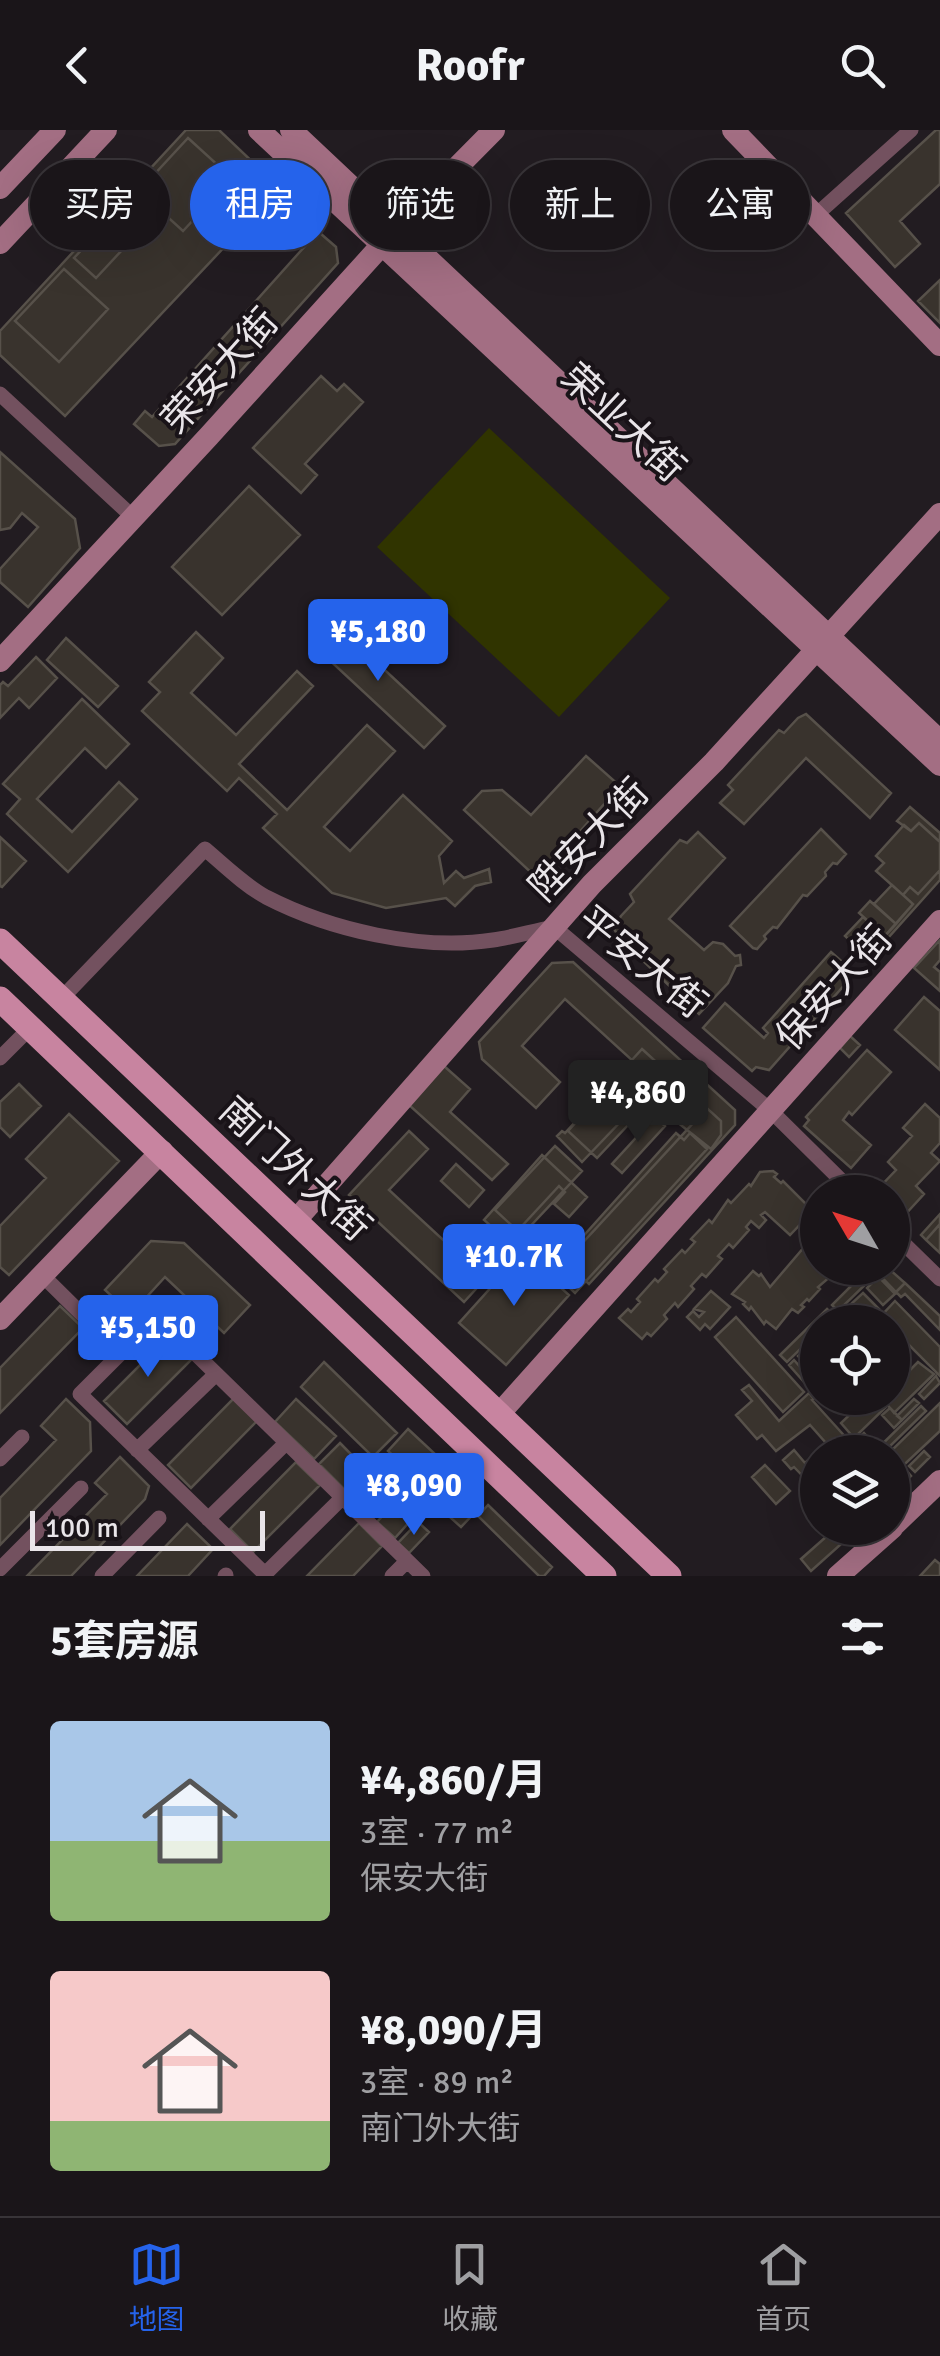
<!DOCTYPE html>
<html lang="zh">
<head>
<meta charset="utf-8">
<style>
	:root { --surface:#1a1519; --page:#231e22; --text:#f1f3f6; --muted:#9f9fa2; --line:#383438; --accent:#2563eb }
	body { margin:0; font-family:Signika,"Noto Sans SC",sans-serif; background:var(--page); color:var(--text); height:100vh; display:flex; flex-direction:column; font-size:38px; white-space:nowrap }
	* { box-sizing:border-box; margin:0 }
	p { font-size:32px; color:var(--muted) }
	.icon { flex:none; width:55px; height:55px; fill:none; stroke:currentColor; stroke-width:2; stroke-linecap:round; stroke-linejoin:round }
	.map { position:relative; height:1446px; overflow:hidden }
	.panel { display:flex; flex-direction:column; background:var(--surface); flex:1 }
	.panel>* { flex:none }
	.top-card { position:absolute; left:30px; top:30px; width:880px; height:90px; display:flex; gap:20px }
	.needle { width:65px; rotate:309deg }
	.controls { position:absolute; left:800px; top:1045px; display:grid; gap:20px }
	.controls a { display:grid; place-items:center; width:110px; height:110px; border-radius:50%; background:var(--surface); box-shadow:0 10px 40px #0002,0 0 0 2px var(--line); font-size:50px }
	.scale { position:absolute; left:30px; bottom:25px; width:235px; box-sizing:border-box; padding-left:10px; border:5px solid #e9e5e9; border-top:0; font-size:28px; line-height:35px; white-space:nowrap; color:#e9e5e9; -webkit-text-stroke:8px #191318; paint-order:stroke }
	.price { position:absolute; translate:-50% -85px; padding:0 22px; border-radius:10px; background:var(--accent); color:#fff; font-size:32px; line-height:65px; filter:drop-shadow(0 2px 5px #0008) }
	.price::after { content:''; position:absolute; left:50%; top:60px; width:30px; height:22px; margin-left:-15px; background:inherit; clip-path:polygon(0 0,100% 0,50% 100%) }
	.price.current { background:#222; color:#fff }
	ul { padding:0; list-style:none }
	li { display:flex; align-items:center; gap:30px; height:250px; padding:0 50px }
	li span { display:grid; place-items:center; flex:none; width:280px; height:200px; border-radius:10px; color:#555 }
	li>.icon { margin-inline-start:auto }
	span .icon { width:120px; height:120px; fill:#fffc; stroke-width:1 }
	li b { font-size:42px }
	h2 { display:flex; justify-content:space-between; align-items:center; height:120px; padding:0 50px; font-size:42px }
	.chip { padding:0 35px; border-radius:45px; background:var(--surface); box-shadow:0 10px 40px #0002,0 0 0 2px var(--line); font-size:35px; line-height:90px }
	.chip.current { background:var(--accent); color:#fff }
	header { display:flex; justify-content:space-between; align-items:center; height:130px; padding:0 50px; background:var(--surface); font-size:45px; font-weight:700 }
	.tabs { display:flex; justify-content:space-around; align-items:center; height:140px; border-top:2px solid var(--line); background:var(--surface); font-size:28px; color:var(--muted) }
	.tabs a { display:grid; justify-items:center; gap:5px }
	.tabs .current { color:var(--accent) }
	.map>svg:first-child { display:block }
	.green { fill:#303400 }
	.building { fill:#39332d; stroke:#57514a; stroke-width:2.5 }
	.lines { fill:none; stroke-linecap:round; stroke-linejoin:round }
	.street { stroke:#73515f; stroke-width:15 }
	.secondary { stroke:#a36e83; stroke-width:22 }
	.primary { stroke:#c884a0; stroke-width:25 }
	.labels { text-anchor:middle; dominant-baseline:central; stroke-width:8; stroke-linejoin:round; paint-order:stroke }
	.street-label { font-size:38px; fill:#e9e5e9; stroke:#191318 }
</style>
</head>
<body>
<header><svg class="icon" aria-label="back" viewBox="0 0 24 24"><path d="M15 5l-7 7 7 7"/></svg>Roofr<svg class="icon" aria-label="search" viewBox="0 0 24 24"><circle cx="10" cy="10" r="6"/><path d="M15 15l6 6"/></svg></header>
<div class="map">
<svg width="940" height="1446" viewBox="0 0 940 1446">
	<rect width="100%" height="100%" fill="#221c21"/>
	<path class="green" d="M 489,298 L 670,468 L 559,587 L 377,417 Z"/>
	<path class="building" d="M 186,0 L 219,0 L 280,58 L 65,286 L 0,225 L 0,201 Z
		M 936,0 L 940,0 L 940,54 L 900,91 L 920,114 L 895,137 L 846,83 Z
		M 188,8 L 232,48 L 183,101 L 139,61 Z
		M 129,69 L 151,89 L 96,148 L 74,128 Z
		M 313,97 L 336,117 L 338,133 L 175,314 L 159,316 L 134,294 L 145,281 L 152,287 L 306,115 L 301,110 Z
		M 64,139 L 108,179 L 59,232 L 15,191 Z
		M 940,150 L 940,193 L 918,171 Z
		M 321,246 L 337,261 L 344,254 L 363,272 L 305,334 L 317,345 L 301,363 L 253,318 Z
		M 0,322 L 75,389 L 80,418 L 28,477 L 0,452 L 0,439 L 38,397 L 22,383 L 10,398 L 0,400 Z
		M 249,356 L 300,405 L 222,485 L 172,437 Z
		M 331,490 L 445,596 L 424,618 L 310,512 Z
		M 196,502 L 223,528 L 191,563 L 236,605 L 297,541 L 313,556 L 239,634 L 287,680 L 367,595 L 395,621 L 324,697 L 350,721 L 403,665 L 452,711 L 439,726 L 444,753 L 456,741 L 464,748 L 489,739 L 491,752 L 475,756 L 455,776 L 446,768 L 386,778 L 332,763 L 263,698 L 277,684 L 239,648 L 227,661 L 142,581 L 160,562 L 149,552 Z
		M 66,508 L 118,556 L 98,577 L 47,530 Z
		M 36,527 L 57,548 L 29,578 L 19,568 L 0,588 L 0,555 L 3,552 L 8,556 Z
		M 82,569 L 129,614 L 106,638 L 85,618 L 37,669 L 72,702 L 119,652 L 137,669 L 68,742 L 7,684 L 20,669 L 3,654 Z
		M 806,584 L 891,663 L 870,688 L 806,628 L 744,694 L 720,673 L 733,660 L 728,655 L 779,600 L 784,603 L 798,588 Z
		M 586,626 L 620,656 L 538,749 L 464,680 L 482,661 L 502,660 L 531,685 Z
		M 910,677 L 940,703 L 940,712 L 919,693 L 911,701 L 897,691 Z
		M 919,693 L 940,712 L 940,740 L 918,764 L 910,757 L 903,765 L 876,741 L 884,733 L 876,726 L 904,695 L 911,701 Z
		M 821,699 L 846,724 L 837,734 L 833,733 L 825,742 L 826,746 L 807,766 L 803,765 L 777,798 L 773,797 L 764,806 L 766,809 L 757,819 L 753,818 L 730,796 Z
		M 698,702 L 725,728 L 669,789 L 704,820 L 713,812 L 723,814 L 735,826 L 740,825 L 741,835 L 736,836 L 728,853 L 699,884 L 621,810 L 614,799 L 621,786 L 634,772 L 630,764 L 680,710 L 687,713 Z
		M 0,707 L 26,731 L 2,757 L 0,756 Z
		M 940,740 L 940,750 L 870,828 L 867,826 L 913,774 L 903,765 L 910,757 L 918,764 Z
		M 892,755 L 913,774 L 896,794 L 874,774 Z
		M 870,771 L 896,794 L 885,806 L 859,783 Z
		M 863,787 L 885,806 L 867,826 L 845,806 Z
		M 940,810 L 940,830 L 934,837 L 940,842 L 940,861 L 914,838 Z
		M 831,822 L 855,843 L 769,940 L 756,937 L 752,941 L 703,898 L 725,873 L 764,908 L 768,903 L 763,898 Z
		M 573,832 L 735,980 L 735,995 L 589,1154 L 565,1132 L 695,991 L 661,960 L 597,1028 L 568,1001 L 633,931 L 565,869 L 522,916 L 560,952 L 536,978 L 482,929 L 479,912 L 552,833 Z
		M 924,867 L 940,881 L 940,940 L 895,900 Z
		M 850,906 L 860,915 L 849,927 L 840,918 Z
		M 642,919 L 721,991 L 721,1005 L 711,1019 L 672,988 L 670,989 L 661,982 L 662,978 L 622,941 Z
		M 867,920 L 891,942 L 852,985 L 849,982 L 843,990 L 871,1015 L 851,1038 L 804,996 L 809,990 L 806,987 Z
		M 444,936 L 470,959 L 450,982 L 508,1034 L 492,1050 L 409,975 Z
		M 617,941 L 622,941 L 646,965 L 582,1032 L 557,1006 L 562,1001 L 565,1003 L 576,991 L 574,988 L 590,976 L 588,973 L 605,954 L 608,956 Z
		M 19,954 L 41,976 L 10,1007 L 0,997 L 0,972 Z
		M 925,974 L 940,988 L 940,1013 L 931,1023 L 940,1031 L 916,1056 L 924,1064 L 902,1088 L 892,1079 L 892,1062 L 875,1062 L 896,1040 L 888,1032 L 912,1006 L 903,998 Z
		M 69,984 L 119,1031 L 9,1145 L 0,1137 L 0,1096 L 46,1048 L 26,1029 Z
		M 655,987 L 665,996 L 622,1043 L 612,1034 Z
		M 409,1001 L 428,1019 L 389,1060 L 467,1132 L 491,1106 L 509,1123 L 464,1172 L 349,1065 Z
		M 676,1003 L 684,1010 L 690,1003 L 707,1019 L 575,1163 L 552,1141 Z
		M 555,1016 L 582,1041 L 522,1105 L 495,1080 Z
		M 542,1025 L 587,1067 L 569,1087 L 554,1074 L 565,1062 L 559,1056 L 508,1111 L 484,1090 Z
		M 456,1034 L 484,1060 L 469,1077 L 441,1051 Z
		M 773,1041 L 777,1044 L 774,1047 L 781,1053 L 783,1051 L 813,1081 L 790,1105 L 765,1082 L 761,1085 L 766,1090 L 759,1098 L 751,1091 L 746,1097 L 749,1100 L 733,1118 L 729,1114 L 718,1126 L 722,1129 L 706,1147 L 702,1144 L 691,1156 L 694,1159 L 678,1177 L 675,1173 L 664,1185 L 667,1189 L 651,1206 L 647,1203 L 642,1209 L 619,1188 L 628,1179 L 631,1182 L 640,1172 L 637,1169 L 655,1149 L 658,1152 L 667,1142 L 664,1139 L 682,1120 L 685,1123 L 695,1112 L 691,1109 L 709,1090 L 712,1093 L 728,1070 L 731,1073 L 749,1054 L 751,1056 L 760,1042 Z
		M 940,1084 L 940,1094 L 926,1110 L 921,1105 Z
		M 940,1094 L 940,1123 L 926,1110 Z
		M 817,1102 L 818,1138 L 830,1138 L 826,1141 L 831,1146 L 818,1157 L 820,1159 L 809,1171 L 807,1169 L 801,1175 L 804,1177 L 798,1183 L 792,1179 L 776,1199 L 766,1191 L 764,1194 L 751,1177 L 749,1180 L 743,1174 L 745,1172 L 732,1164 L 753,1141 L 759,1146 L 761,1144 L 770,1157 Z
		M 151,1111 L 184,1113 L 250,1175 L 224,1203 L 165,1147 L 131,1184 L 105,1160 Z
		M 522,1123 L 569,1165 L 506,1235 L 459,1193 Z
		M 870,1138 L 895,1164 L 883,1175 L 867,1158 L 873,1152 L 864,1143 Z
		M 873,1138 L 888,1138 L 905,1153 L 896,1162 Z
		M 864,1143 L 871,1149 L 838,1181 L 832,1175 Z
		M 905,1153 L 940,1186 L 940,1200 L 905,1164 L 901,1167 L 896,1162 Z
		M 711,1161 L 730,1177 L 710,1199 L 705,1194 L 700,1200 L 687,1187 L 693,1181 L 699,1187 L 704,1182 L 694,1179 Z
		M 863,1163 L 879,1179 L 867,1191 L 851,1174 Z
		M 895,1171 L 940,1217 L 940,1246 L 892,1198 L 892,1192 L 887,1192 L 881,1186 Z
		M 60,1176 L 83,1198 L 0,1283 L 0,1238 Z
		M 827,1179 L 834,1186 L 827,1192 L 818,1192 L 818,1202 L 787,1232 L 780,1225 Z
		M 736,1187 L 804,1262 L 783,1282 L 715,1207 Z
		M 170,1205 L 193,1228 L 127,1294 L 104,1271 Z
		M 810,1214 L 818,1222 L 818,1240 L 814,1243 L 798,1226 Z
		M 794,1230 L 809,1247 L 804,1252 L 789,1235 Z
		M 324,1232 L 397,1303 L 373,1327 L 301,1257 Z
		M 918,1232 L 934,1244 L 894,1283 L 882,1268 L 892,1268 L 893,1257 Z
		M 936,1246 L 940,1253 L 924,1269 L 919,1264 Z
		M 749,1255 L 779,1291 L 809,1263 L 814,1269 L 812,1270 L 859,1322 L 834,1322 L 810,1295 L 776,1321 L 762,1305 L 757,1309 L 736,1285 L 752,1271 L 742,1260 Z
		M 234,1268 L 257,1291 L 191,1358 L 168,1335 Z
		M 867,1268 L 880,1268 L 887,1276 L 854,1308 L 841,1293 Z
		M 66,1269 L 90,1292 L 91,1321 L 0,1415 L 0,1368 L 56,1310 L 41,1296 Z
		M 296,1269 L 336,1306 L 314,1329 L 275,1292 Z
		M 914,1269 L 919,1273 L 902,1290 L 897,1286 Z
		M 940,1273 L 940,1301 L 892,1346 L 890,1322 Z
		M 921,1276 L 926,1281 L 884,1322 L 874,1322 Z
		M 890,1278 L 902,1290 L 894,1298 L 882,1285 Z
		M 408,1299 L 450,1338 L 430,1360 L 388,1321 Z
		M 864,1303 L 876,1316 L 869,1322 L 856,1310 Z
		M 340,1313 L 390,1364 L 369,1384 L 319,1334 Z
		M 826,1314 L 834,1322 L 818,1322 L 818,1338 L 813,1341 L 818,1346 L 818,1362 L 794,1337 L 791,1339 L 783,1330 L 794,1320 L 805,1333 Z
		M 924,1321 L 930,1327 L 915,1342 L 909,1336 Z
		M 120,1327 L 149,1356 L 145,1369 L 71,1446 L 27,1446 L 107,1364 L 95,1353 Z
		M 296,1332 L 320,1355 L 253,1422 L 230,1399 Z
		M 765,1335 L 790,1361 L 776,1374 L 752,1347 Z
		M 906,1340 L 911,1346 L 897,1360 L 892,1353 Z
		M 454,1347 L 482,1375 L 461,1397 L 432,1371 Z
		M 404,1363 L 421,1379 L 395,1408 L 377,1392 Z
		M 488,1375 L 552,1437 L 544,1446 L 539,1446 L 478,1386 Z
		M 418,1392 L 429,1402 L 409,1423 L 398,1413 Z
		M 359,1393 L 382,1416 L 353,1446 L 307,1446 Z
		M 187,1394 L 213,1419 L 188,1446 L 137,1446 Z
		M 836,1398 L 859,1398 L 811,1441 L 801,1429 Z
		M 935,1430 L 940,1434 L 940,1446 L 920,1446 Z"/>
	<g class="lines">
		<path class="street" d="M 816,85 L 911,0
			M 0,264 L 134,388
			M 62,868 L 205,719 C 224,735 244,755 266,767 C 330,800 421,821 493,810 C 513,807 533,801 554,797 L 771,981 L 853,1062
			M 0,928 L 31,897
			M 892,1102 L 940,1149
			M 42,1145 L 121,1223 L 158,1187 L 423,1446
			M 121,1223 L 80,1264 L 267,1446
			M 137,1320 L 216,1244
			M 0,1329 L 22,1307
			M 208,1389 L 286,1313
			M 0,1439 L 81,1358
			M 265,1444 L 342,1368
			M 102,1446 L 159,1388
			M 225,1446 L 226,1445
			M 392,1446 L 407,1431"/>
		<path class="secondary" d="M 259,0 L 940,635
			M 291,0 L 940,611
			M 733,0 L 940,215
			M 0,58 L 55,0
			M 0,113 L 106,0
			M 0,531 L 209,306 L 398,97 L 494,0
			M 296,1090 L 592,754 L 714,632 L 940,384
			M 0,1189 L 162,1021
			M 499,1284 L 940,791
			M 892,1397 L 940,1351
			M 838,1446 L 892,1398"/>
		<path class="primary" d="M 0,811 L 669,1446
			M 0,869 L 604,1446"/>
	</g>
	<g class="labels">
		<g class="street-label">
			<text transform="translate(220 241) rotate(-48)">荣安大街</text>
			<text transform="translate(623 293) rotate(43)">荣业大街</text>
			<text transform="translate(589 710) rotate(-46)">陞安大街</text>
			<text transform="translate(642 832) rotate(39)">平安大街</text>
			<text transform="translate(834 858) rotate(-48)">保安大街</text>
			<text transform="translate(295 1039) rotate(43)">南门外大街</text>
		</g>
	</g>
</svg>
<div class="controls">
<a><svg class="needle" viewBox="-14 -14 28 28"><path d="M0-13l5 13h-10z" fill="#e53935"/><path d="M0 13l5-13h-10z" fill="#9f9fa2"/></svg></a>
<a><svg class="icon" aria-label="locate" viewBox="0 0 24 24"><circle cx="12" cy="12" r="6"/><path d="M12 2v4M12 18v4M2 12h4M18 12h4"/></svg></a>
<a><svg class="icon" aria-label="layers" viewBox="0 0 24 24"><path d="M12 4l9 5-9 5-9-5zM3 14l9 5 9-5"/></svg></a>
</div>
<div class="scale">100 m</div>
<b class="price" style="left:378px;top:554px">¥5,180</b>
<b class="price current" style="left:638px;top:1015px">¥4,860</b>
<b class="price" style="left:514px;top:1179px">¥10.7K</b>
<b class="price" style="left:148px;top:1250px">¥5,150</b>
<b class="price" style="left:414px;top:1408px">¥8,090</b>
<div class="top-card">
<a class="chip">买房</a>
<a class="chip current">租房</a>
<a class="chip">筛选</a>
<a class="chip">新上</a>
<a class="chip">公寓</a>
</div>
</div>
<section class="panel">
<h2>5套房源<svg class="icon" aria-label="filters" viewBox="0 0 24 24"><path d="M4 7h16M4 17h16"/><circle cx="9" cy="7" r="2"/><circle cx="15" cy="17" r="2"/></svg></h2>
<ul>
<li><span style="background:linear-gradient(#a9c7e8 60%,#8fb573 0)"><svg class="icon" aria-label="home" viewBox="0 0 24 24"><path d="M3 11l9-7 9 7M6 9v11h12V9"/></svg></span><div><b>¥4,860/月</b><p>3室 · 77 m²</p><p>保安大街</p></div></li>
<li><span style="background:linear-gradient(#f6c9c9 75%,#8fb573 0)"><svg class="icon" aria-label="home" viewBox="0 0 24 24"><path d="M3 11l9-7 9 7M6 9v11h12V9"/></svg></span><div><b>¥8,090/月</b><p>3室 · 89 m²</p><p>南门外大街</p></div></li>
</ul>
</section>
<nav class="tabs">
<a class="current"><svg class="icon" aria-label="map" viewBox="0 0 24 24"><path d="M3 6l6-2 6 2 6-2v14l-6 2-6-2-6 2zM9 4v14M15 6v14"/></svg>地图</a>
<a><svg class="icon" aria-label="saved" viewBox="0 0 24 24"><path d="M7 4h10v16l-5-4-5 4z"/></svg>收藏</a>
<a><svg class="icon" aria-label="home" viewBox="0 0 24 24"><path d="M3 11l9-7 9 7M6 9v11h12V9"/></svg>首页</a>
</nav>
</body>
</html>
